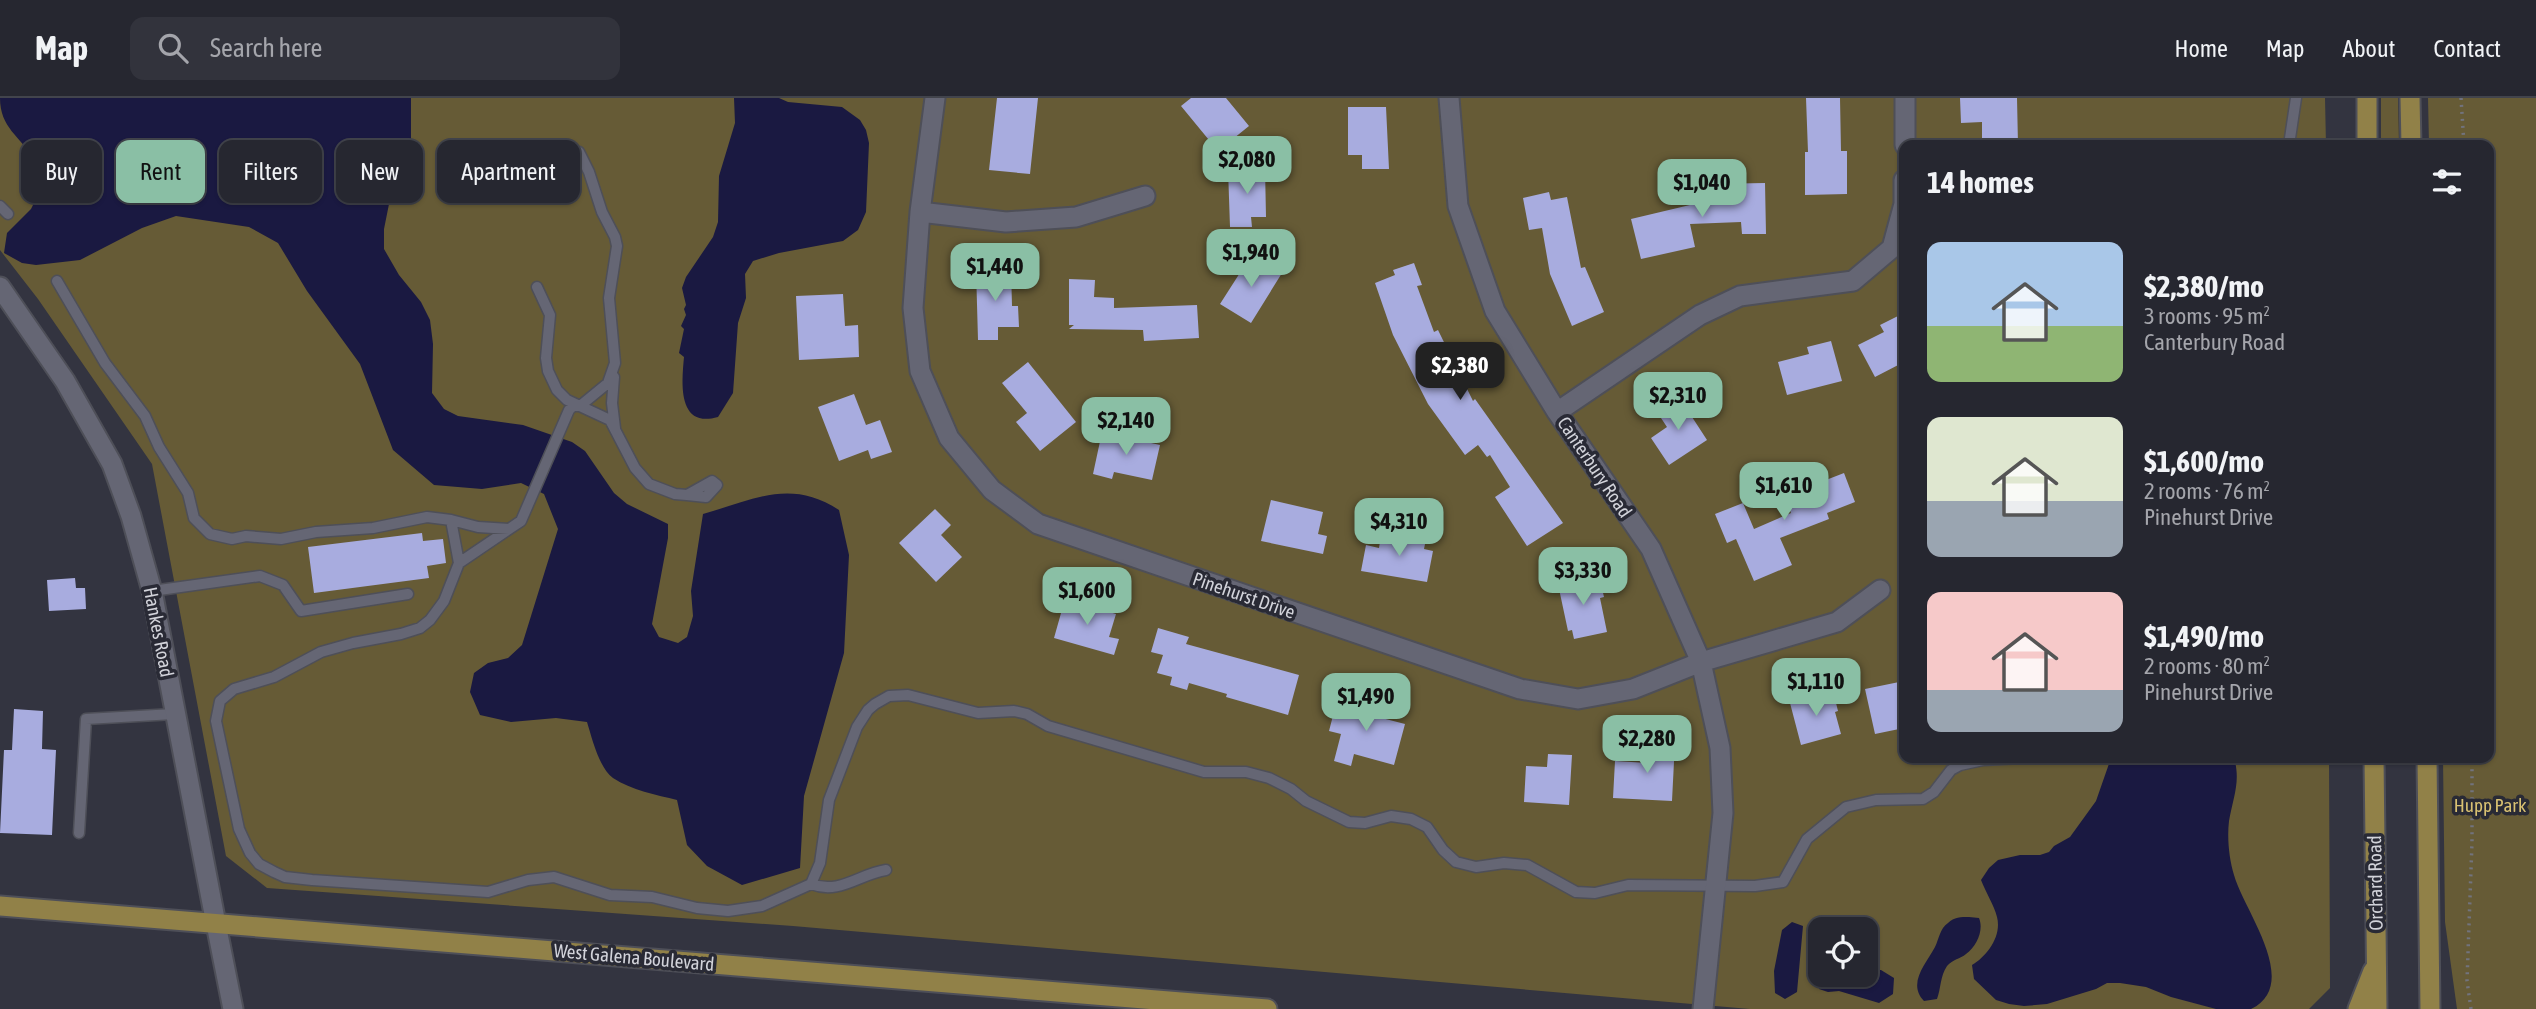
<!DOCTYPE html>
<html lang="en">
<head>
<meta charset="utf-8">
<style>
	:root { --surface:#262730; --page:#32333c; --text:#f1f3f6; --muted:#a4a5ab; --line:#42444c; --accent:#8abfa5 }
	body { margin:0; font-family:"Asap Condensed",sans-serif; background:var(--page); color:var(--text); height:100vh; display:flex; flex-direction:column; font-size:26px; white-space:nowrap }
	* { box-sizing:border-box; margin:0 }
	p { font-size:23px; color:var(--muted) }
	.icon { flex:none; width:38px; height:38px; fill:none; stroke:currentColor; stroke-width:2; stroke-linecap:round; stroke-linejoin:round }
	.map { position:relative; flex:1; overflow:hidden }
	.panel { position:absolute; left:1899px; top:42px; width:595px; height:623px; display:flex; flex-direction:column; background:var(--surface); border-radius:14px; box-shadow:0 2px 5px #0004,0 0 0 2px var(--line) }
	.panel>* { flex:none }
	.hud { position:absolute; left:21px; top:42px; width:665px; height:63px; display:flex; gap:14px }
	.fabs { position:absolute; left:1808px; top:819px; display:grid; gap:14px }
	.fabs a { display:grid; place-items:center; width:70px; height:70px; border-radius:14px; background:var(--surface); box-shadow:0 2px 5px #0004,0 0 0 2px var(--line); font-size:35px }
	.price { position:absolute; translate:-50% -60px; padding:0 16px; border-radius:14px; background:var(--accent); color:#111; font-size:23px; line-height:46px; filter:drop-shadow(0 2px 4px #0008) }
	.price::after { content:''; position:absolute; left:50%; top:42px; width:21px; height:16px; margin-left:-10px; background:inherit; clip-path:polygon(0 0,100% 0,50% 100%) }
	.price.current { background:#222; color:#fff }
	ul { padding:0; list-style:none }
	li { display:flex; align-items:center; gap:21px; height:175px; padding:0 28px }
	li span { display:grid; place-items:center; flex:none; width:196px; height:140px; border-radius:14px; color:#555 }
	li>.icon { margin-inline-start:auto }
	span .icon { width:84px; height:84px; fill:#fffc; stroke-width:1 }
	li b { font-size:30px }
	h2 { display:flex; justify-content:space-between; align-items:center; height:84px; padding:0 28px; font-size:30px }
	.tag { padding:0 24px; border-radius:14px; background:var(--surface); box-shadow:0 2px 5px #0004,0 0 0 2px var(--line); font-size:24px; line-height:63px }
	.tag.current { background:var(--accent); color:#111 }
	header { display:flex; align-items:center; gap:42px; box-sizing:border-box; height:98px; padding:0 35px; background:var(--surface); border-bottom:2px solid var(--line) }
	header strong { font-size:33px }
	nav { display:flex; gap:38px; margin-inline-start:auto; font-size:24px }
	.search { width:490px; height:63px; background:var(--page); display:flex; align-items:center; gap:18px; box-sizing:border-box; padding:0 24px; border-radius:14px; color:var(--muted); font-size:26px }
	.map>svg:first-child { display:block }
	.green { fill:#665b36; fill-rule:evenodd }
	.water { fill:#1a1941 }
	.building { fill:#a8acdf }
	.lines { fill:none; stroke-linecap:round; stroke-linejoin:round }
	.service-casing { stroke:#4e4f58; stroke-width:13 }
	.minor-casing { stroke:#4e4f58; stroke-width:23 }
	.tertiary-casing { stroke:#4e4f58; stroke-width:23 }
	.primary-casing { stroke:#4e4f58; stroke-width:23 }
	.path { stroke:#72737d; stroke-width:3.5; stroke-dasharray:2 5; stroke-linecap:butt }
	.service { stroke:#656674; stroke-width:10 }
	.minor { stroke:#656674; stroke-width:19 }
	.tertiary { stroke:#656674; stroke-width:19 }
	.primary { stroke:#918148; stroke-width:19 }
	.labels { text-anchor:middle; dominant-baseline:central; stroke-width:7; stroke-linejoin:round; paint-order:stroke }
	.street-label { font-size:19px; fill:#d2d3da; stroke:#292a35 }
	.park-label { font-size:19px; fill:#d9c172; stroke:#292a35 }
</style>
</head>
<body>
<header>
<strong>Map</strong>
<div class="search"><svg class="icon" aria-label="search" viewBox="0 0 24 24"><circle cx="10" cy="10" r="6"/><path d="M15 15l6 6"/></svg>Search here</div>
<nav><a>Home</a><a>Map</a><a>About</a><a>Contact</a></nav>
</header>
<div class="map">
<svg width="2536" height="911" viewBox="0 0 2536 911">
	<rect width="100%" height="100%" fill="#333440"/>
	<path class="green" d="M 0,0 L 2325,0 L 2326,47 L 1904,47 L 1904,660 L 2329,660 L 2330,890 L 2309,911 L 1750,911 L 793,828 L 267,790 L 226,758 L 152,366 L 38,201 L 0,152 ZM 1820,831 L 1866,831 L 1866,877 L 1820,877 Z
		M 2381,0 L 2398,0 L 2399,47 L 2381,47 Z
		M 2428,0 L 2536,0 L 2536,911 L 2457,911 L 2445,824 L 2443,660 L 2488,660 L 2488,47 L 2429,47 Z"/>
	<path class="water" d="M 0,0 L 411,0 L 411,54 L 406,74 L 391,96 L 384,131 L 384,151 L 399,177 L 421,204 L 430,222 L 433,246 L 432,295 L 444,311 L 458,318 L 523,327 L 572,344 L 585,353 L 614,395 L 627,406 L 668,426 L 668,440 L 652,526 L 659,539 L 678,545 L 687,539 L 693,518 L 691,493 L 703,416 C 753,402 790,380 839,412 L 849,457 L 844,555 L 804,698 L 800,770 L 742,787 L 707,768 L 687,747 L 677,702 C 657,697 631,692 613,680 C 599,670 592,640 587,624 L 556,620 L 511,624 L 480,617 L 470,594 L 474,575 L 488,565 L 508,560 L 522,547 L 558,431 L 544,396 L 521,385 L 482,391 L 434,387 L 393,352 L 360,266 L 307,193 L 278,145 L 249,129 L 176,118 L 142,130 L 80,162 L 36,167 L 22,165 L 4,155 L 7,135 L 31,111 L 43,87 C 40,79 39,68 34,61 C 20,38 0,30 0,0 Z
		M 734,0 L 779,0 L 788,4 L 842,9 L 860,22 L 866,32 L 869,45 L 866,114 L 858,132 L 843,143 L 779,155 L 753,163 L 745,176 L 746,200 L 738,225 L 733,295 L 718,319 C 676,331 682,282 684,259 L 679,255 L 684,231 L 681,228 L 686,217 L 684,211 L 686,207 L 682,190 L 686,179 L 713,139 L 718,124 L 719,78 L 735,25 Z
		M 2111,660 L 2234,660 C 2241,683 2233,700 2229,723 C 2227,740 2229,761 2234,777 C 2244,813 2302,886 2251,911 L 2216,911 L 2171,899 L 2146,889 L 2120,885 L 2107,885 L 2096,891 L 2047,906 L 2024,908 L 2009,906 L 1996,902 L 1974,881 L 1972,867 C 1987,858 2002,838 1997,819 C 1994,807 1986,795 1981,782 L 1989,770 L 1998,762 L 2020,757 L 2040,757 L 2049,754 L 2054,748 L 2070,739 L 2096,703 Z
		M 1969,819 L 1979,820 C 1984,832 1977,848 1966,856 C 1960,861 1953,861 1947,868 C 1940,878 1941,891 1937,901 L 1924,903 C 1907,885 1926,866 1935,849 C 1939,841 1940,830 1948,825 C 1954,819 1961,819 1969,819 Z
		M 1792,824 L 1803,828 L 1797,894 L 1785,901 L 1775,895 L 1774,873 L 1782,832 Z
		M 1866,872 L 1881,872 L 1894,880 L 1893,896 L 1879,905 L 1839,893 L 1828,894 L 1819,891 L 1819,883 L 1830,877 L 1866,877 Z"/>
	<path class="building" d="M 997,0 L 1038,0 L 1030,76 L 989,72 Z
		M 1191,0 L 1226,0 L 1249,28 L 1218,53 L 1181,8 Z
		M 1806,0 L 1840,0 L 1841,53 L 1847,53 L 1847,96 L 1805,97 L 1805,54 L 1808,54 Z
		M 1960,0 L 2017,0 L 2018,47 L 1982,47 L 1982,24 L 1961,25 Z
		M 1348,9 L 1386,9 L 1389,71 L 1362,71 L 1362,57 L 1348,57 Z
		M 1265,70 L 1266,119 L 1251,119 L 1252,129 L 1230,129 L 1228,71 Z
		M 1765,85 L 1766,136 L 1742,136 L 1741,124 L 1690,126 L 1695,149 L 1641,161 L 1631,121 L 1711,102 L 1711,86 Z
		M 1549,94 L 1551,102 L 1567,99 L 1581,170 L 1585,169 L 1604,214 L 1572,228 L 1550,176 L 1542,130 L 1529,132 L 1523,100 Z
		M 1252,156 L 1282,175 L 1251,225 L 1220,206 Z
		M 1414,165 L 1422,187 L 1417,188 L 1434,234 L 1438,232 L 1473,303 L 1475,301 L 1563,425 L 1527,448 L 1495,399 L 1510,389 L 1490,357 L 1487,359 L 1478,347 L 1465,357 L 1428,306 L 1393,237 L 1375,185 L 1395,177 L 1393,172 Z
		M 1011,170 L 1012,208 L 1018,208 L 1019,229 L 998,229 L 998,242 L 978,242 L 976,171 Z
		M 1069,181 L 1095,182 L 1094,199 L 1114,200 L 1114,210 L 1197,207 L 1199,240 L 1144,243 L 1143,232 L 1069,231 L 1074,227 L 1069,227 Z
		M 843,196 L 845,228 L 858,227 L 859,259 L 799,262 L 796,198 Z
		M 1904,215 L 1904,264 L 1875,279 L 1858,247 L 1884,234 L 1880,227 Z
		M 1831,243 L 1842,283 L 1787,297 L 1778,264 L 1809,256 L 1807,249 Z
		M 1028,264 L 1076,324 L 1040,353 L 1016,324 L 1027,315 L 1002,285 Z
		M 854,296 L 866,327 L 880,322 L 892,354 L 871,361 L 868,352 L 839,363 L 818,309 Z
		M 1679,299 L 1707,342 L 1669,367 L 1651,340 L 1667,329 L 1657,314 Z
		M 1102,334 L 1160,347 L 1152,382 L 1114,374 L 1112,381 L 1093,376 Z
		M 1819,366 L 1826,382 L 1844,375 L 1855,404 L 1827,415 L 1829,421 L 1780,440 L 1792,467 L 1754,483 L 1736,441 L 1727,445 L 1715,416 L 1743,405 L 1754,431 L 1791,415 L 1784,398 L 1809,389 L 1803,373 Z
		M 1271,402 L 1323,414 L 1318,436 L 1327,438 L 1323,456 L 1261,443 Z
		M 935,411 L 951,427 L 941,437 L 962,459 L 936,484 L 899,445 Z
		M 422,435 L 423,443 L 443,441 L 446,465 L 427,468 L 429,480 L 314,495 L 308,449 Z
		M 1401,436 L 1426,441 L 1424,451 L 1433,453 L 1427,484 L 1361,473 L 1366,447 L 1379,450 L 1381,437 L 1400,441 Z
		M 1599,478 L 1604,499 L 1600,500 L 1607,534 L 1574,541 L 1572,532 L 1568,533 L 1558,486 Z
		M 75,480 L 76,490 L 85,490 L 86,511 L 49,513 L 47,482 Z
		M 1065,501 L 1116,516 L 1109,539 L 1119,541 L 1114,557 L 1054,540 Z
		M 1158,530 L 1189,539 L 1186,546 L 1299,577 L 1288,617 L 1226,599 L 1227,596 L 1189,585 L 1187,592 L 1170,587 L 1172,579 L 1157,575 L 1163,557 L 1151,554 Z
		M 1904,583 L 1904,630 L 1875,636 L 1865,591 Z
		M 1833,593 L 1838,613 L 1835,614 L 1841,636 L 1801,647 L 1790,605 Z
		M 1356,595 L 1379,601 L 1374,618 L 1405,626 L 1394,667 L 1354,656 L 1351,668 L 1334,663 L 1341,636 L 1329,633 L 1335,610 L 1351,614 Z
		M 14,611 L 43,613 L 42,651 L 56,652 L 52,737 L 0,735 L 4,652 L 12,652 Z
		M 1649,643 L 1675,644 L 1672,703 L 1613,700 L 1615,663 L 1648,665 Z
		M 1548,656 L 1572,657 L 1569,707 L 1524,704 L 1526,668 L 1547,669 Z"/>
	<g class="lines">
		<defs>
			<path id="service" d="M 2289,47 L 2296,0
				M 579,54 L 589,74 L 602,114 L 615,139 L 617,148 L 609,200 L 615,265 L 608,285 L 580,308 L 573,308 L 569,312 L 521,423 L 459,465 L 444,503 L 430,522 L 420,530 L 401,536 L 353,545 L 321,554 L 274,579 L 234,591 L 220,603 L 216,623 L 239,731 L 250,755 L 259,766 L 274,774 L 285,779 L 312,782 L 488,794 L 528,782 L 554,779 L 610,797 L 652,799 L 697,810 L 728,813 L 762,808 L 811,786
				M 0,108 L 8,116
				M 57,183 L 105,265 L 145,318 L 159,349 L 188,395 L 194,420 L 210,436 L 232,441 L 246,438 L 281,441 L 316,434 L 373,430 L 427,419 L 451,422
				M 537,189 L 550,217 L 546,260 L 548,273 L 557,292 L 567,302 L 610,322 L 635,370 L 649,386 L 675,396 L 687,397 L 712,383 L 717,387 L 706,399 L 687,397
				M 614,279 L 612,305 L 615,330
				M 459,465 L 451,422 L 478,429 L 509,431
				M 152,493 L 260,478 L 283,487 L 301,513 L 408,496
				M 79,735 L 86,621 L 174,616
				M 886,772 C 859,776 840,797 811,786 L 820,765 L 829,702 L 857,629 L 868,612 L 875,606 L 889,598 L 908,597 L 978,615 L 1014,613 L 1027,616 L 1048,628 L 1204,674 L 1246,674 L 1269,680 L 1291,691 L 1306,703 L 1349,724 L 1365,725 L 1391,718 L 1411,721 L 1427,729 L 1443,752 L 1456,764 L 1476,769 L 1504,765 L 1527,767 L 1576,794 L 1595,795 L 1628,787 L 1755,788 L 1783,784 L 1807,741 L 1846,709 L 1876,702 L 1923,701 L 1934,694 L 1951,672 L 1960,667 L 1983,662 L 2021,660"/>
			<path id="minor" d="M 935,0 L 920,114 L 913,210 L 920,273 L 949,340 L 992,392 L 1038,426 L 1520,591 L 1578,601 L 1633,591 L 1701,564 L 1837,524 L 1880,492
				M 1449,0 L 1458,108 L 1495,213 L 1557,314 L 1651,451 L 1701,564 L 1720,650 L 1723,715 L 1703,911
				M 1905,47 L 1905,0
				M 920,114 L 1006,124 L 1076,119 L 1145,98
				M 1557,314 L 1700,217 L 1740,198 L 1853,183 L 1892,150 L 1904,106 L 1904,82
				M 216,826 L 233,911"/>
			<path id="tertiary" d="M 0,189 L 65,283 L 112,366 L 131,418 L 152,493 L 216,826"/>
			<path id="primary" d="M 2367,0 L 2367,47
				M 2410,0 L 2411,47
				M 2374,660 L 2377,911
				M 2427,660 L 2430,911
				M 0,808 L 1267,911
				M 2358,911 L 2373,873"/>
		</defs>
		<use href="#service" class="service-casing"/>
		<use href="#minor" class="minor-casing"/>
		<use href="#tertiary" class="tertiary-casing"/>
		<use href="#primary" class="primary-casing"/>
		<path class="path" d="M 2461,0 L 2464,47
			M 2471,911 L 2467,883 L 2472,744 L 2472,660"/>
		<use href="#service" class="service"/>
		<use href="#minor" class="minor"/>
		<use href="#tertiary" class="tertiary"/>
		<use href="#primary" class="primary"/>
	</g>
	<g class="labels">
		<g class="street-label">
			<text transform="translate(1595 369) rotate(56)">Canterbury Road</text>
			<text transform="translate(1244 497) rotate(19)">Pinehurst Drive</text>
			<text transform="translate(159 534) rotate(79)">Hankes Road</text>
			<text transform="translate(2375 785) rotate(-91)">Orchard Road</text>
			<text transform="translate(634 859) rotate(5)">West Galena Boulevard</text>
		</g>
		<g class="park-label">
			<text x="2490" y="707">Hupp Park</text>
		</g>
	</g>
</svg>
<div class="fabs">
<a><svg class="icon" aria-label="locate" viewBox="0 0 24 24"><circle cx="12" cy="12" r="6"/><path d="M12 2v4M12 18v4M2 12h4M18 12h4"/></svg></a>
</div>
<b class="price" style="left:1247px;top:98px">$2,080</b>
<b class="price" style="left:1702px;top:121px">$1,040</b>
<b class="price" style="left:1251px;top:191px">$1,940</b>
<b class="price" style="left:995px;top:205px">$1,440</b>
<b class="price current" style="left:1460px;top:304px">$2,380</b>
<b class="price" style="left:1678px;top:334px">$2,310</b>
<b class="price" style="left:1126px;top:359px">$2,140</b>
<b class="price" style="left:1784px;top:424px">$1,610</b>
<b class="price" style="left:1399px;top:460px">$4,310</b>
<b class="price" style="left:1583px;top:509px">$3,330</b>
<b class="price" style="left:1087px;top:529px">$1,600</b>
<b class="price" style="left:1816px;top:620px">$1,110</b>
<b class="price" style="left:1366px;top:635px">$1,490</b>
<b class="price" style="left:1647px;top:677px">$2,280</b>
<div class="hud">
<a class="tag">Buy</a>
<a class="tag current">Rent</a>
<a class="tag">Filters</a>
<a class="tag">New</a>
<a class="tag">Apartment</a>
</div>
<section class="panel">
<h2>14 homes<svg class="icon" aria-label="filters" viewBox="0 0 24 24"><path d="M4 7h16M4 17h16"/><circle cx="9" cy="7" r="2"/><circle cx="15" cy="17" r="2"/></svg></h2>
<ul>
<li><span style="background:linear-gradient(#a9c7e8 60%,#8fb573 0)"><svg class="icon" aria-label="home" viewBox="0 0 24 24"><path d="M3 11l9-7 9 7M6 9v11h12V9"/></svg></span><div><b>$2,380/mo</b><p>3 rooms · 95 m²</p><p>Canterbury Road</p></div></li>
<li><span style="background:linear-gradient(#dfe7d0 60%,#9aa5b1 0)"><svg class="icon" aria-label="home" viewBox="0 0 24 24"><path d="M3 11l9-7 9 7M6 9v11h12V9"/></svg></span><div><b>$1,600/mo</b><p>2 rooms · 76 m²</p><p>Pinehurst Drive</p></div></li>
<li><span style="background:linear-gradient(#f6c9c9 70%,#9aa5b1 0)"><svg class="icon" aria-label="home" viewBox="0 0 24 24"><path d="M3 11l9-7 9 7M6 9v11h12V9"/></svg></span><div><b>$1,490/mo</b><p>2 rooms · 80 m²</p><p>Pinehurst Drive</p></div></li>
</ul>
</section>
</div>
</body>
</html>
